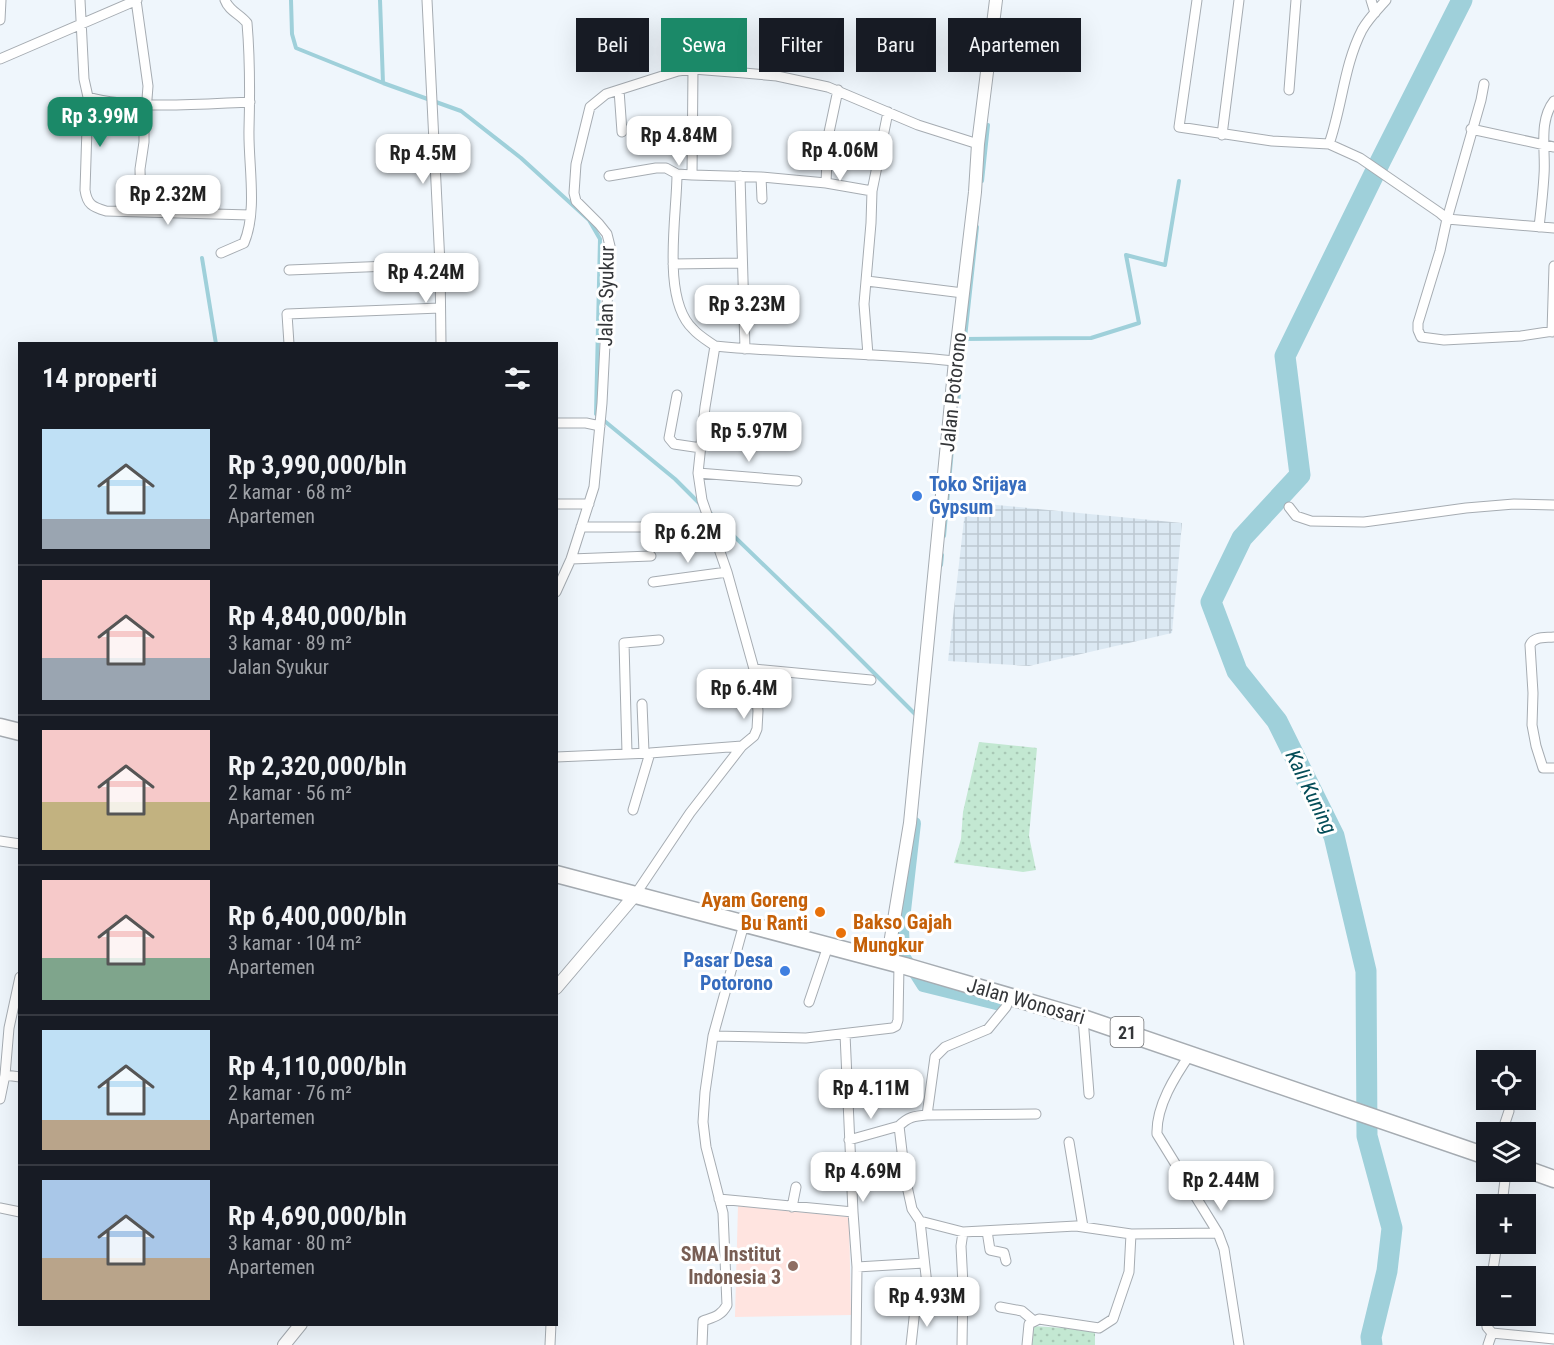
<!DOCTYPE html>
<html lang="id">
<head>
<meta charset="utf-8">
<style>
	:root { --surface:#171b24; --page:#20242c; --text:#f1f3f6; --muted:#9ea1a6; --line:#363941; --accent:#1b8968 }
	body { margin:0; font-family:"Roboto Condensed",sans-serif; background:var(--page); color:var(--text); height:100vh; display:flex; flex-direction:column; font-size:22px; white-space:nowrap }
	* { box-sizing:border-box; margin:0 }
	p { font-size:20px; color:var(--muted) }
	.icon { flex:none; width:33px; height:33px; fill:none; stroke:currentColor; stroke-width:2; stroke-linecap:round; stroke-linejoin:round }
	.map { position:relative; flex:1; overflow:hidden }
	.details { position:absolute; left:18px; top:342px; width:540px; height:984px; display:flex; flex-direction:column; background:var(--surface); border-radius:0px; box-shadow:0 6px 24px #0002 }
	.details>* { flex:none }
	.banner { position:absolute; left:576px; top:18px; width:570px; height:54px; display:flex; gap:12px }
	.tools { position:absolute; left:1476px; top:1050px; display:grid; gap:12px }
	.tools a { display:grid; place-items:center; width:60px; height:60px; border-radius:0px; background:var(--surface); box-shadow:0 6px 24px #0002; font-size:30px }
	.price { position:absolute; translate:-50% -51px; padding:0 14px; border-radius:12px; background:#fff; color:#222; font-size:20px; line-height:39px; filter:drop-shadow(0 2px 3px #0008) }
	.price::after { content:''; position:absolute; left:50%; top:36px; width:18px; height:14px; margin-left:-9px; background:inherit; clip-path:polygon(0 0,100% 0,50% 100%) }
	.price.selected { background:var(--accent); color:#fff }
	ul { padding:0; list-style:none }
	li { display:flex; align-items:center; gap:18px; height:150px; padding:0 24px }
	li+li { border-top:2px solid var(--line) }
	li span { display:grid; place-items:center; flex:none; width:168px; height:120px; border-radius:0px; color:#555 }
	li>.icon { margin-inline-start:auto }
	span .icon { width:72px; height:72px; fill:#fffc; stroke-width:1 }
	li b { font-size:26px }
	h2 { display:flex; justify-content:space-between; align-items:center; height:72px; padding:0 24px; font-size:26px }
	.chip { padding:0 21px; border-radius:0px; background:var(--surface); box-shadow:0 6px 24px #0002; font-size:21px; line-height:54px }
	.chip.selected { background:var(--accent); color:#fff }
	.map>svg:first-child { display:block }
	.industrial { fill:url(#industrial-grid) }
	.education { fill:#ffe4e0 }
	.grass { fill:url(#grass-dots) }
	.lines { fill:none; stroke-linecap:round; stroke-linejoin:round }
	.stream { stroke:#9fd0da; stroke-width:4 }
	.canal { stroke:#9fd0da; stroke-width:12 }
	.river { stroke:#9fd0da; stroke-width:21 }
	.street-casing { stroke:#a6acb2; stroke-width:11 }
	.secondary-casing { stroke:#a6acb2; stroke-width:14 }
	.highway-casing { stroke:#a6acb2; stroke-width:19 }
	.street { stroke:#fff; stroke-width:9 }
	.secondary { stroke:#fff; stroke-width:12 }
	.highway { stroke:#fff; stroke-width:16 }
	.shop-dot { fill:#3f7fe0; stroke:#fff; stroke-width:2 }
	.food-dot { fill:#e8710a; stroke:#fff; stroke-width:2 }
	.education-dot { fill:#8d6e63; stroke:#fff; stroke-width:2 }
	.labels { text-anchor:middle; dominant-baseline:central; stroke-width:6; stroke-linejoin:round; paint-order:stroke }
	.shield { fill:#fff; stroke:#717274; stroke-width:1.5 }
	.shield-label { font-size:18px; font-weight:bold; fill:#343639 }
	.street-label { font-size:20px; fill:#343639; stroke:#fff }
	.shop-label { font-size:20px; font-weight:bold; fill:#366cbe; stroke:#fff; text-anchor:start }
	.food-label { font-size:20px; font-weight:bold; fill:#c56008; stroke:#fff; text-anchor:end }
	.education-label { font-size:20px; font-weight:bold; fill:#785e54; stroke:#fff; text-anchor:end }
	.water-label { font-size:21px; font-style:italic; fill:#044d58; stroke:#fff }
</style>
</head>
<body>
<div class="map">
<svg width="1554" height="1345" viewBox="0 0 1554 1345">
	<defs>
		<pattern id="industrial-grid" width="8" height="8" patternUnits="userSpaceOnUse" patternTransform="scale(1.5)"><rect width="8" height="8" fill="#dce9f3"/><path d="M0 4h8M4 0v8" fill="none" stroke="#bdc8d1"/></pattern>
		<pattern id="grass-dots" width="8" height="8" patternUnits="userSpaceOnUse" patternTransform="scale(1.5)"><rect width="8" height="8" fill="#c3e8d2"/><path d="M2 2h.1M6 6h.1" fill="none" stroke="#a8c8b5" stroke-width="1.8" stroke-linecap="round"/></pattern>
	</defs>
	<rect width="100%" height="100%" fill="#eff6fc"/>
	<path class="industrial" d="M 966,502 L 1182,523 L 1172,633 L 1029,666 L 948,661 Z"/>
	<path class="education" d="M 738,1206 L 849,1217 L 851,1315 L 735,1317 Z"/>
	<path class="grass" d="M 979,742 L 1037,748 L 1029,836 L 1036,870 L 1023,872 L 954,863 L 961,839 L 963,812 Z
		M 1033,1326 L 1095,1330 L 1095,1345 L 1032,1345 Z"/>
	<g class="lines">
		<path class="stream" d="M 291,0 L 292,34 L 296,48 L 383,83 L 461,111 L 521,158 L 589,220 L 600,239 L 596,414 L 675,479 L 699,503
			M 380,0 L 383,83
			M 982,181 L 988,125
			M 202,258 L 216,344
			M 965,339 L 1091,338 L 1139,323 L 1126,255 L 1165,265 L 1179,181
			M 958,402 L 977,227
			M 955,420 L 956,411
			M 953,442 L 954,431
			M 709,512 L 831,630 L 918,717
			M 944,536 L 952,449
			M 941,565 L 942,555
			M 556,1276 L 556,1294"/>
		<path class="canal" d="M 915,823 L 903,928 L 904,956 L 923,986 L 996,1004"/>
		<path class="river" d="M 1372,1345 L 1371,1337 L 1387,1271 L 1392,1228 L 1367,1136 L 1366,971 L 1334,836 L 1277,721 L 1237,671 L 1211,602 L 1242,538 L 1300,475 L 1285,356 L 1381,160 L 1462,0"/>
		<defs>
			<path id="street" d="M 80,0 L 84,79 L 88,97 L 85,190 C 87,204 92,207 106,211 L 250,215
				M 136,0 L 148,86 L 147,99 L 144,104 L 144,142 L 140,169 L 141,211
				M 427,0 L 440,264 L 441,344
				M 1197,0 L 1179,127 L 1272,141 L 1329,144 L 1360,158 L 1440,213 L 1447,219 L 1440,251 L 1418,323 L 1418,330 L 1421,337 L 1444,340 L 1521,336 L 1554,331
				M 1371,0 L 1375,13
				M 0,20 L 1,0
				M 0,59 L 137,0
				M 693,69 L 692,175 L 761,177 L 826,183 L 828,137 L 838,90
				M 1484,84 L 1481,100 L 1447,219 L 1554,228
				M 619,90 L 622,132
				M 1289,90 L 1296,0
				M 88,97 C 135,110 201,104 250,102
				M 1471,129 L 1554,147
				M 1222,135 L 1239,0
				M 1329,144 C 1342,107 1344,65 1362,30 C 1368,19 1378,9 1386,0
				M 677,174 C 677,215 661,299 693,329 C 699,336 708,341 715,346
				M 609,176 L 656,168 L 666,168 L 677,174 L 692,175
				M 740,176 L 745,349
				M 761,177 L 762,199
				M 826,183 L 872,191 L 871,223 L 864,304 L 868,355
				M 872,191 L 888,112
				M 1539,227 C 1541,210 1543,193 1544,175 C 1546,152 1538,121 1554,101
				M 221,253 L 244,243 C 258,210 248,164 249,129 C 250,94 250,58 247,23 C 240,14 229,11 225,0
				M 673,264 L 742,263
				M 289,270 L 440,264
				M 867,281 L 963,293
				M 1552,332 L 1554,266
				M 289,344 L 287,314 L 440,308
				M 677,395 L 669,438 L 674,444 L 701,448
				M 556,423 L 586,423 L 600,426
				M 698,473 L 797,481
				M 556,504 L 589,504
				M 1289,507 L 1296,516 L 1311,521 L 1364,522 L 1466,508 L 1514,504 L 1554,505
				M 581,527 L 649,527 L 709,522
				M 571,559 L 651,556
				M 653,582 L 727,572
				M 556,592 L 571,559 L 594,487 L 602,403 L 610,246 L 607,234 L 599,224 L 576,201 L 574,193 L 576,164 L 590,107 L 606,94 L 678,71 L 693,69 L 744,73 L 777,76 L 828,87 L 918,125 L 978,144
				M 1554,637 C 1545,638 1534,636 1530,645 L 1533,693 L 1532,725 L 1536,746 L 1543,768 L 1554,768
				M 754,669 L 871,680
				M 642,704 L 644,752
				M 627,753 L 624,643 L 659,640
				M 556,757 L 650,753 L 742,746
				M 633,810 L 650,753
				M 0,841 L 20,844
				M 635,895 L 690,813 L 742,746 L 754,736 L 757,729 L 758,711 L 754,669 L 727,572 L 702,500 L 698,473 L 705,407 L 715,346 C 795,354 876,352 955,361
				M 1011,996 L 1006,1007 L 988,1029 L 945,1047 L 935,1057 L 927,1115 C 914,1116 908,1117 899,1126 L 905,1177 L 912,1209 L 920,1221 L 963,1232 L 1076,1226 L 1131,1234 L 1218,1233
				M 809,1002 L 828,946
				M 1083,1018 L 1089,1094
				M 845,1034 L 853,1212
				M 713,1036 L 744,924
				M 1191,1053 C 1175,1076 1156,1106 1157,1134 L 1218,1233 L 1224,1249 L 1239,1345
				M 5,1075 L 20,1077
				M 0,1099 L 5,1075 L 9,1028 L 20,977
				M 927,1115 L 1036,1114
				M 1502,1132 L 1509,1111
				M 849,1140 L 899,1126
				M 1069,1142 L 1083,1227
				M 719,1199 L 853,1212 L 857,1267 L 856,1345
				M 1502,1204 L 1506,1172
				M 792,1207 L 796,1187
				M 0,1208 L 20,1212
				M 987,1231 L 990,1250 L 1004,1253 L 1006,1261
				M 857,1267 L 924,1263
				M 1492,1276 L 1497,1244
				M 1000,1307 L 1022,1311 L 1034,1321
				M 1486,1314 L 1487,1327 L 1492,1333 L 1554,1339
				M 550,1345 L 551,1324
				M 702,1345 L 703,1321 C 714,1317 721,1316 727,1305 L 723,1213 L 706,1147 L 703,1122 L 705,1092 L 713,1036 L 806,1038 L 892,1028 L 896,1026 L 898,1020 L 899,965
				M 911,1345 L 915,1309 L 925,1301 L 928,1294 L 920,1221
				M 962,1345 L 963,1285 L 961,1246 L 963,1232
				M 1027,1345 L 1029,1324 L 1039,1319 L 1099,1328 L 1113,1319 L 1129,1272 L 1131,1234
				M 1488,1345 L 1492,1333"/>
			<path id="secondary" d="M 887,962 L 910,823 L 955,361 L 975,192 L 978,144 L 996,0
				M 556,988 L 635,895
				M 284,1345 L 301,1324"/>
			<path id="highway" d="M 0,727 L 20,732
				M 556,874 L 905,966 L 1083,1018 L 1486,1156
				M 1526,1169 L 1554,1179"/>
		</defs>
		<use href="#street" class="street-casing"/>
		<use href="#secondary" class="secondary-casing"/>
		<use href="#highway" class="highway-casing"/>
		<use href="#street" class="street"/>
		<use href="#secondary" class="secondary"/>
		<use href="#highway" class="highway"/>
	</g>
	<g class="shop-dot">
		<circle cx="917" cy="496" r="6"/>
		<circle cx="785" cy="971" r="6"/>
	</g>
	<g class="food-dot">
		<circle cx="820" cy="912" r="6"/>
		<circle cx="841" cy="933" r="6"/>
	</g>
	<circle class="education-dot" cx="793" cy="1266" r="6"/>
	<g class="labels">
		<rect class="shield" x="1110.5" y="1017" width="33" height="30" rx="4.5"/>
		<g class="shield-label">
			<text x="1127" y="1032">21</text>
		</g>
		<g class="street-label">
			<text transform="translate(606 296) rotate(-89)">Jalan Syukur</text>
			<text transform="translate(953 392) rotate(-84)">Jalan Potorono</text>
			<text transform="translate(1026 1001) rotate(16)">Jalan Wonosari</text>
		</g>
		<g class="shop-label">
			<text x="929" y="484">Toko Srijaya<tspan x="929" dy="23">Gypsum</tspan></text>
			<text x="773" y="960" text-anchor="end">Pasar Desa<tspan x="773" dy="23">Potorono</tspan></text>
		</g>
		<g class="food-label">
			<text x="808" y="900">Ayam Goreng<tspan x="808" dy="23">Bu Ranti</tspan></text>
			<text x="853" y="922" text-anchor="start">Bakso Gajah<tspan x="853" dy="23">Mungkur</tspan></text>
		</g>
		<g class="education-label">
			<text x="781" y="1254">SMA Institut<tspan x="781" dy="23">Indonesia 3</tspan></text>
		</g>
		<g class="water-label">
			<text transform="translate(1311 792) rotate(64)">Kali Kuning</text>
		</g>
	</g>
</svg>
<div class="tools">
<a><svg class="icon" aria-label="locate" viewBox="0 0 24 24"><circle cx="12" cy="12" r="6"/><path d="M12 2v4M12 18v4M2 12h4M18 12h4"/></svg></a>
<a><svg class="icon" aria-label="layers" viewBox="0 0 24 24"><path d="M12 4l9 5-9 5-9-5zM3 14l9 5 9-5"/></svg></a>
<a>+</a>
<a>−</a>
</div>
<b class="price selected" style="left:100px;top:148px">Rp 3.99M</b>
<b class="price" style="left:679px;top:167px">Rp 4.84M</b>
<b class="price" style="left:840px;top:182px">Rp 4.06M</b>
<b class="price" style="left:423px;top:185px">Rp 4.5M</b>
<b class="price" style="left:168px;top:226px">Rp 2.32M</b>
<b class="price" style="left:426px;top:304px">Rp 4.24M</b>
<b class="price" style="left:747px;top:336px">Rp 3.23M</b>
<b class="price" style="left:749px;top:463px">Rp 5.97M</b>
<b class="price" style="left:688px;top:564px">Rp 6.2M</b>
<b class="price" style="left:744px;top:720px">Rp 6.4M</b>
<b class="price" style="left:871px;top:1120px">Rp 4.11M</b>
<b class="price" style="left:863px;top:1203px">Rp 4.69M</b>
<b class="price" style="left:1221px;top:1212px">Rp 2.44M</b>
<b class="price" style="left:927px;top:1328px">Rp 4.93M</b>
<div class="banner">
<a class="chip">Beli</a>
<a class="chip selected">Sewa</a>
<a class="chip">Filter</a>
<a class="chip">Baru</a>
<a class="chip">Apartemen</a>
</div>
<section class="details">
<h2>14 properti<svg class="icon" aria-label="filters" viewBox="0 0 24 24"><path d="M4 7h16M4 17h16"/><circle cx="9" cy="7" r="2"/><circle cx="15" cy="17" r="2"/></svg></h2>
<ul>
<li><span style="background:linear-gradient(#bfe0f5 75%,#9aa5b1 0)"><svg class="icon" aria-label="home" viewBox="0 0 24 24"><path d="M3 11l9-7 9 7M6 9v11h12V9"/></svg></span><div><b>Rp 3,990,000/bln</b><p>2 kamar · 68 m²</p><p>Apartemen</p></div></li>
<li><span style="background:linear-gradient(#f6c9c9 65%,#9aa5b1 0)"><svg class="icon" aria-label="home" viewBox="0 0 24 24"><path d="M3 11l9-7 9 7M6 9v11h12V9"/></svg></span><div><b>Rp 4,840,000/bln</b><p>3 kamar · 89 m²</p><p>Jalan Syukur</p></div></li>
<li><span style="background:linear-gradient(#f6c9c9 60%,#c2b280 0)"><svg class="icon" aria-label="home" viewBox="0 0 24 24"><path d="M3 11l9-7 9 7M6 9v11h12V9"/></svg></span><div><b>Rp 2,320,000/bln</b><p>2 kamar · 56 m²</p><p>Apartemen</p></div></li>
<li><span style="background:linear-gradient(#f6c9c9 65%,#7fa58c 0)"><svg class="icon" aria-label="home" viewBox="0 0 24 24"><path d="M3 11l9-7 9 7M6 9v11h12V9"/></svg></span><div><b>Rp 6,400,000/bln</b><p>3 kamar · 104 m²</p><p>Apartemen</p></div></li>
<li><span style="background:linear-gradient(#bfe0f5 75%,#b9a48a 0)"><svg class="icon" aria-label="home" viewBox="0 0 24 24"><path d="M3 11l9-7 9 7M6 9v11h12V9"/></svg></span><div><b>Rp 4,110,000/bln</b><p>2 kamar · 76 m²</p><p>Apartemen</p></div></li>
<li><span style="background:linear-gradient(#a9c7e8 65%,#b9a48a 0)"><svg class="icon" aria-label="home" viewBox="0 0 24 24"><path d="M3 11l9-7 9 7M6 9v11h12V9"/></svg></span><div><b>Rp 4,690,000/bln</b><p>3 kamar · 80 m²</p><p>Apartemen</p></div></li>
</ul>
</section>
</div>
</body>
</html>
